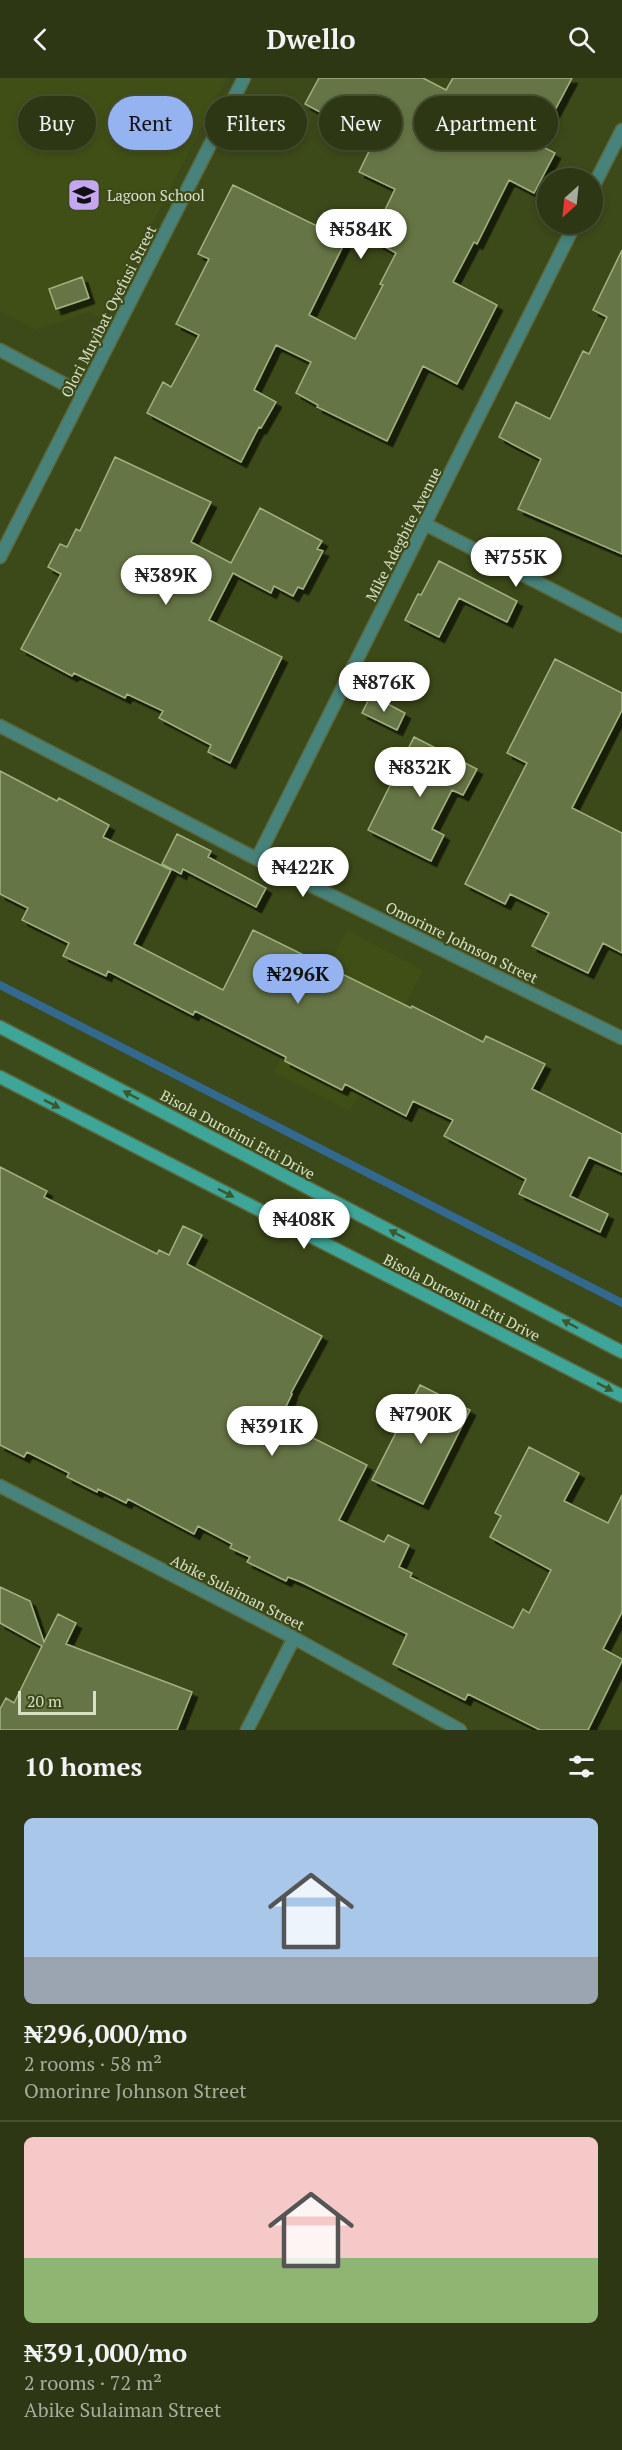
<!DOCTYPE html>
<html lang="en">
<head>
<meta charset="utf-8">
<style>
	:root { --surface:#2d3713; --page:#353f1c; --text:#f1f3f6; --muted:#a7aca0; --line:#485133; --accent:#95b2f1 }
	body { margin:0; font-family:"PT Serif",serif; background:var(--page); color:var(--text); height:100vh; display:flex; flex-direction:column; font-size:22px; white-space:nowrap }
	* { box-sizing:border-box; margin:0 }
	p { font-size:20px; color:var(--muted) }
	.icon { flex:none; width:33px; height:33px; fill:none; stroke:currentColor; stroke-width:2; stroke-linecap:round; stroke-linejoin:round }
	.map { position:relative; height:1652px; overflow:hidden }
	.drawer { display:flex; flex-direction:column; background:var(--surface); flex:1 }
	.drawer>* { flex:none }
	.top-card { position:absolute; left:18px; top:18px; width:586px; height:54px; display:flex; gap:12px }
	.needle { width:39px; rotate:207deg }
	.tools { position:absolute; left:537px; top:90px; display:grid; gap:12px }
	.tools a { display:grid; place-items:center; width:66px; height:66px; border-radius:50%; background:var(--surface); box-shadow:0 3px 9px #0003,0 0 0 2px var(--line); font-size:30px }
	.scale { position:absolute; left:18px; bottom:15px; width:78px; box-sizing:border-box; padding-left:6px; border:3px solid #d7e0c6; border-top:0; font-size:16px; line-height:21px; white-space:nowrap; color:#d7e0c6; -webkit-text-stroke:4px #3c4919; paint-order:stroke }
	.price { position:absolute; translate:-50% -51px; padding:0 14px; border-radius:21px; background:#fff; color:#222; font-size:20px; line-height:39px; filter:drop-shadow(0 2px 3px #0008) }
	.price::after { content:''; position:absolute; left:50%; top:36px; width:18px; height:14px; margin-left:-9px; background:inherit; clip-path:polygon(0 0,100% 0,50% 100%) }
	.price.active { background:var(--accent); color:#111 }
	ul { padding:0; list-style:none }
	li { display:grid; align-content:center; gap:12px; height:318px; padding:0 24px }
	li+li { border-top:2px solid var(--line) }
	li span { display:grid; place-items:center; height:186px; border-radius:9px; color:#555 }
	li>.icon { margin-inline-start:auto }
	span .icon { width:108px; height:108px; fill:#fffc; stroke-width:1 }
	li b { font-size:26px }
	h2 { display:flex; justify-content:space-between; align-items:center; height:72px; padding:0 24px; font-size:26px }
	.pill { padding:0 21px; border-radius:27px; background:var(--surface); box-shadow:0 3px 9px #0003,0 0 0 2px var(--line); font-size:21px; line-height:54px }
	.pill.active { background:var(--accent); color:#111 }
	header { display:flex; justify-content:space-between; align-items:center; height:78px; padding:0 24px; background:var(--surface); font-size:27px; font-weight:700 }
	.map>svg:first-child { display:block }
	.built { fill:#404f16 }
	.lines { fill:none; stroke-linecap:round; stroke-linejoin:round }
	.stream { stroke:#34698f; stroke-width:8 }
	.building { fill:#667544; stroke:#a1b27e; stroke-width:1.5; filter:url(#shadow) }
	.street-casing { stroke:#5b673c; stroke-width:15 }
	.secondary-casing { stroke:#5b673c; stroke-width:15 }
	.street { stroke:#47837a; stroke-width:12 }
	.secondary { stroke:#3ea698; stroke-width:12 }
	.oneway { fill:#3c572c }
	.labels { text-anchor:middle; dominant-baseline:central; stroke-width:4.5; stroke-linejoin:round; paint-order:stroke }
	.poi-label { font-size:15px; fill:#d7e0c6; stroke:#3c4919; text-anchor:start }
	.street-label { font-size:15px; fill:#d7e0c6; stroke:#3c4919 }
</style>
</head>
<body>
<header><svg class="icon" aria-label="back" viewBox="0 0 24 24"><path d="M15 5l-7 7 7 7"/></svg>Dwello<svg class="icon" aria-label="search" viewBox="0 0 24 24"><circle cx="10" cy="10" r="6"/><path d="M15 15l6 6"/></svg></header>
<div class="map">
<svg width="622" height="1652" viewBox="0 0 622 1652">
	<defs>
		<filter id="shadow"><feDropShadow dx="5.5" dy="5.5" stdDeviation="0" flood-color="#0009"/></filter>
	</defs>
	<rect width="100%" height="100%" fill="#3c4919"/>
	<path class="built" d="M 0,0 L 227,0 L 103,241 L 89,234 L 36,252 L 0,233 Z
		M 347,852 L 423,892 L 350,1033 L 274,994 Z"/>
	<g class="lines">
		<path class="stream" d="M 0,907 L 622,1225"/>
	</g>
	<path class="building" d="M 319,0 L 423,0 L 446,12 L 453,0 L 572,0 L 537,66 L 555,75 L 534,115 L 509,102 L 477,166 L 474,164 L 453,204 L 497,227 L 457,306 L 423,288 L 387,363 L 317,329 L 318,327 L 296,315 L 311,284 L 276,267 L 254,312 L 276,324 L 261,350 L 259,349 L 241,384 L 147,335 L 163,304 L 171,309 L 199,257 L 176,246 L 209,181 L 198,176 L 233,107 L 346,162 L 309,237 L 355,261 L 383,207 L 380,206 L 396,175 L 371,161 L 395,111 L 359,94 L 374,63 L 305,26 Z
		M 622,172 L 622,476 L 518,431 L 541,381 L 499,359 L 516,324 L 550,341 L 583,273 L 589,276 L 607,239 L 593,232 Z
		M 82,199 L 89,220 L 56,231 L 49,211 Z
		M 115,379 L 211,424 L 191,464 L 231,485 L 260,430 L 322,463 L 317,471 L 323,473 L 303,511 L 298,509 L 293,518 L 274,508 L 271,515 L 233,495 L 209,542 L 282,579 L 230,685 L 208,674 L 211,667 L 159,640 L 163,633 L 127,616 L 125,620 L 74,595 L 72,598 L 21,571 L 61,496 L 48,489 L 60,466 L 67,469 L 76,451 L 80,453 Z
		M 439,483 L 517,523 L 507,544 L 459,520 L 439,559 L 405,542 L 418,516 L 421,517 Z
		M 555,581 L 622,615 L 622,632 L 572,730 L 622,755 L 622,875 L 603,865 L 588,895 L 532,868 L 549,835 L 510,816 L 505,826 L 465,806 L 527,685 L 507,675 Z
		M 371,617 L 405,635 L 397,652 L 362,635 Z
		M 414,659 L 477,691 L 463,717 L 452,712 L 432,751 L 444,757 L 431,783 L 368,752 Z
		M 0,693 L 57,723 L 59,720 L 109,747 L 103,759 L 171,792 L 134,866 L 223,912 L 253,852 L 411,930 L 412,928 L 483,964 L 486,958 L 545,986 L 532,1011 L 622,1056 L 622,1094 L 589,1079 L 570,1118 L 608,1136 L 600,1154 L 519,1116 L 526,1101 L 444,1058 L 453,1042 L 413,1023 L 406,1038 L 345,1006 L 342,1012 L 285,983 L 286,979 L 195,933 L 193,937 L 108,893 L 106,898 L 63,878 L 69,865 L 22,842 L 28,830 L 0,816 Z
		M 177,756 L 211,773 L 208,779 L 266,810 L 256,829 L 183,791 L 181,796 L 162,786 Z
		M 0,1089 L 47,1113 L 44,1119 L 157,1176 L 159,1172 L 169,1177 L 183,1148 L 202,1157 L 187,1186 L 322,1258 L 291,1315 L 292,1316 L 279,1343 L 367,1387 L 339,1442 L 384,1464 L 388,1457 L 409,1467 L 399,1489 L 412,1495 L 410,1499 L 513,1550 L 523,1531 L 529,1535 L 551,1492 L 490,1459 L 501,1438 L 495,1435 L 529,1369 L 579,1395 L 564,1423 L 608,1445 L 622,1417 L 622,1534 L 603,1571 L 622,1581 L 622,1583 L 588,1652 L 540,1652 L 468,1616 L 465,1622 L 393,1586 L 407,1556 L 301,1504 L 288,1499 L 286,1503 L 247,1484 L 250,1479 L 230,1470 L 232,1466 L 198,1448 L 194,1456 L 128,1421 L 126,1425 L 98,1411 L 97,1414 L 67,1399 L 69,1395 L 27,1374 L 24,1379 L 0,1367 Z
		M 420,1307 L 470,1332 L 423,1426 L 372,1402 Z
		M 0,1509 L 30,1523 L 44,1564 L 58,1536 L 76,1545 L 66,1566 L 192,1614 L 177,1652 L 0,1652 L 0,1631 L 6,1620 L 14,1625 L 42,1568 L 0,1545 Z"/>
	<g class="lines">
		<defs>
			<path id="street" d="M 592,111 L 622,52
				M 0,272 L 83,316
				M 425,446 L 622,548
				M 0,479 L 244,0
				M 0,648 L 257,781 L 622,960
				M 257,781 L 575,146
				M 0,1408 L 294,1560 L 460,1652
				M 247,1652 L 294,1560"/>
			<path id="secondary" d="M 0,949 L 622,1274
				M 0,999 L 622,1318"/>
		</defs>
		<use href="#street" class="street-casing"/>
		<use href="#secondary" class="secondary-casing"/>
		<use href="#street" class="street"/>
		<use href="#secondary" class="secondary"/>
	</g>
	<defs><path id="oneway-solid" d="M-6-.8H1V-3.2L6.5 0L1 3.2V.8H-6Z" transform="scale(1.5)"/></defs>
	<g class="oneway">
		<use href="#oneway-solid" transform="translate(131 1017) rotate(-152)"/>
		<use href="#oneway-solid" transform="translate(52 1026) rotate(27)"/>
		<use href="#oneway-solid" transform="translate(226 1115) rotate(27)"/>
		<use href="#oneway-solid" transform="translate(397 1156) rotate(-152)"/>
		<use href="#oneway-solid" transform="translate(570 1246) rotate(-152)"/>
		<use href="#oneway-solid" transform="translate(605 1309) rotate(27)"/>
	</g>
	<defs>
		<symbol id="school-square" viewBox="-11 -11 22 22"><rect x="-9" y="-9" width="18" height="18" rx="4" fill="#c5a7f1" stroke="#3c4919"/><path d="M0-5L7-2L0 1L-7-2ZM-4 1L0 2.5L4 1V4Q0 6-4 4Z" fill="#111"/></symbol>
	</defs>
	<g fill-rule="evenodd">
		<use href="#school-square" x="65" y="98" width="38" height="38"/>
	</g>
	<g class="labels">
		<g class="poi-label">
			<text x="107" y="117">Lagoon School</text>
		</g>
		<g class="street-label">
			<text transform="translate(108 233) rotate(-63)">Olori Muyibat Oyefusi Street</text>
			<text transform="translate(403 456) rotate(-63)">Mike Adegbite Avenue</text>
			<text transform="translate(462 864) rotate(26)">Omorinre Johnson Street</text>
			<text transform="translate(238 1056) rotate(28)">Bisola Durotimi Etti Drive</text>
			<text transform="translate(462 1219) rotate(27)">Bisola Durosimi Etti Drive</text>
			<text transform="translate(238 1514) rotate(27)">Abike Sulaiman Street</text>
		</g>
	</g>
</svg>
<div class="tools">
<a><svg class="needle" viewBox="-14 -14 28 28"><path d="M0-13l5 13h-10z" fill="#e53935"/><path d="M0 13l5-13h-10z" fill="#a7aca0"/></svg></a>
</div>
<div class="scale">20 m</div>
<b class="price" style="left:361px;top:182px">₦584K</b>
<b class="price" style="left:516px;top:510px">₦755K</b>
<b class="price" style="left:166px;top:528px">₦389K</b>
<b class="price" style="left:384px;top:635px">₦876K</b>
<b class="price" style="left:420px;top:720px">₦832K</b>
<b class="price" style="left:303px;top:820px">₦422K</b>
<b class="price active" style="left:298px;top:927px">₦296K</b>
<b class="price" style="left:304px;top:1172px">₦408K</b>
<b class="price" style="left:421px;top:1367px">₦790K</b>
<b class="price" style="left:272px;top:1379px">₦391K</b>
<div class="top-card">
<a class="pill">Buy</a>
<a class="pill active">Rent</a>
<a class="pill">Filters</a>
<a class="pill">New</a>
<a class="pill">Apartment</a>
</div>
</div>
<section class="drawer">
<h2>10 homes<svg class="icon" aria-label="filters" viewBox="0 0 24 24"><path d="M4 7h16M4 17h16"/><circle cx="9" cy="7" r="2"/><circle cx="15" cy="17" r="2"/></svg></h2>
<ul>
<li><span style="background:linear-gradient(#a9c7e8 75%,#9aa5b1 0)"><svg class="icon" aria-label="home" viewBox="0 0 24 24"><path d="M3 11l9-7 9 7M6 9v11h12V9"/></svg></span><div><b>₦296,000/mo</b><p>2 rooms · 58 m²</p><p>Omorinre Johnson Street</p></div></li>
<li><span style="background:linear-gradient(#f6c9c9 65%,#8fb573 0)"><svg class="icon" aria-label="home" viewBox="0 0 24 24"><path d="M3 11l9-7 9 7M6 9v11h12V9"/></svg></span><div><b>₦391,000/mo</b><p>2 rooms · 72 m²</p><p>Abike Sulaiman Street</p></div></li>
</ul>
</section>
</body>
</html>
